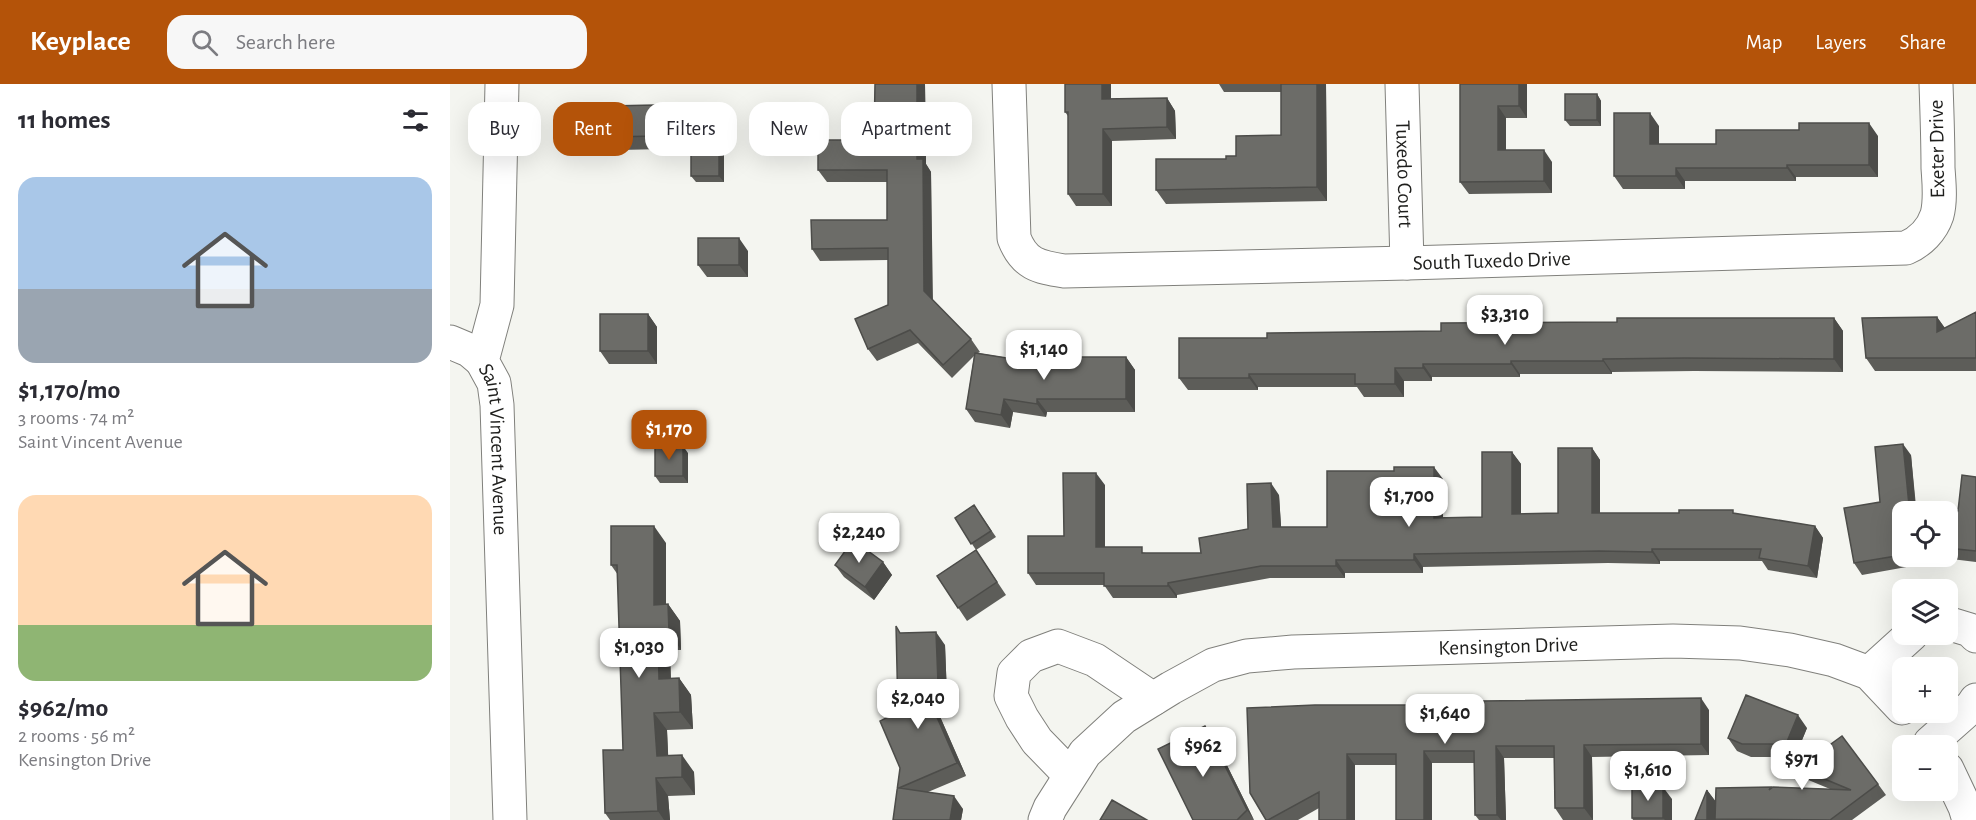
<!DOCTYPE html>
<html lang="en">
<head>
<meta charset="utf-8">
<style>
	:root { --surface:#fff; --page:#f7f7f7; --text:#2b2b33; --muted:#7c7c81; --accent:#b45309 }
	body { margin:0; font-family:"Alegreya Sans",sans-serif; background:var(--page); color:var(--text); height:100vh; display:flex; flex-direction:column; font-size:22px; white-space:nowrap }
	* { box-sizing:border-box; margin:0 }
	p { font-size:20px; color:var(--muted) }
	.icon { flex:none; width:33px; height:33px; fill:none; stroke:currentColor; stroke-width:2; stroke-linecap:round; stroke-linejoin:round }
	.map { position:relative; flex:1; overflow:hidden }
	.side { display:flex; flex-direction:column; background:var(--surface); width:450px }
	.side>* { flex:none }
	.banner { position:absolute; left:18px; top:18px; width:570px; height:54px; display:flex; gap:12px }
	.fabs { position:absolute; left:1442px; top:417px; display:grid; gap:12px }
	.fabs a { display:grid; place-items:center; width:66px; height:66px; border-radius:12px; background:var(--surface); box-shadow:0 6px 24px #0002; font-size:30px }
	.price { position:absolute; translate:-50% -51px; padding:0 14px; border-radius:12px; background:#fff; color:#222; font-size:20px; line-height:39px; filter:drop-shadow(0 2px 3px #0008) }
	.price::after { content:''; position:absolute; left:50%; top:36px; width:18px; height:14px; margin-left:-9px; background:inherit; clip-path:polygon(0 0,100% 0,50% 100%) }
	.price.active { background:var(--accent); color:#fff }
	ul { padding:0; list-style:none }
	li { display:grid; align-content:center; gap:12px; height:318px; padding:0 18px }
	li span { display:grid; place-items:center; height:186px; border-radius:18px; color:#555 }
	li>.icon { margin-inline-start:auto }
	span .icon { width:108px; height:108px; fill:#fffc; stroke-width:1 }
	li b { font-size:26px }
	h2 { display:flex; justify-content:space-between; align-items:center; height:72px; padding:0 18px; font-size:26px }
	.pill { padding:0 21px; border-radius:18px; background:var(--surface); box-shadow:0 6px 24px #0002; font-size:21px; line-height:54px }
	.pill.active { background:var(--accent); color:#fff }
	header { display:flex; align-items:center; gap:36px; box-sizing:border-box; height:84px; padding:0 30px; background:var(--accent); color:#fff }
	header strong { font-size:28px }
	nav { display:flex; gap:33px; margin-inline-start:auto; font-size:21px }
	.search { width:420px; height:54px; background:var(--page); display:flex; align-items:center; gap:15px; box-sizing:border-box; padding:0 21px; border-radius:18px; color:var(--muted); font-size:22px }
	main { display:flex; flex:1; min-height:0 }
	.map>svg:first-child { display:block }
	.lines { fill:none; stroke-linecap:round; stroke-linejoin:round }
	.minor-casing { stroke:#80807c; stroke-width:35 }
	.minor { stroke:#fff; stroke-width:33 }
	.wall { fill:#5d5d59 }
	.shaded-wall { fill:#4c4c49 }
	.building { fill:#6c6c68; stroke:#4c4c49; stroke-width:1.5 }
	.labels { text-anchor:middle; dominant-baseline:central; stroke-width:4.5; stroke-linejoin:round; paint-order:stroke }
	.street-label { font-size:21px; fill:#1e1e1c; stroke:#fff }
</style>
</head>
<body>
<header>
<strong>Keyplace</strong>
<div class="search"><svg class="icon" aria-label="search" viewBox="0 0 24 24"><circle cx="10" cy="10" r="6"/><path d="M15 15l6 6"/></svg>Search here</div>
<nav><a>Map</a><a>Layers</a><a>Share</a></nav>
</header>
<main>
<section class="side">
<h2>11 homes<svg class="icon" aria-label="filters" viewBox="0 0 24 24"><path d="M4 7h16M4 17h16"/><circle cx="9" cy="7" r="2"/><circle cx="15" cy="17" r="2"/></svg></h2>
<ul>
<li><span style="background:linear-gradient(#a9c7e8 60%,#9aa5b1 0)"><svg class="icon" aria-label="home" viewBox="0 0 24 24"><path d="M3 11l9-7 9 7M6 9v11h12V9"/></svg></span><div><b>$1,170/mo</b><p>3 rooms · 74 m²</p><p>Saint Vincent Avenue</p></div></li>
<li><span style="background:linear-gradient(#ffd9b3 70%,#8fb573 0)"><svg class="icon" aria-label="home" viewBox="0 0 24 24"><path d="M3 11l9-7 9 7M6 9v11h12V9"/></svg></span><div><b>$962/mo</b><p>2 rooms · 56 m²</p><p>Kensington Drive</p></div></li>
</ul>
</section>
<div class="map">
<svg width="1526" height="736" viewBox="0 0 1526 736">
	<rect width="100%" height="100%" fill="#f4f5f0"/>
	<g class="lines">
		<defs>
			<g id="minor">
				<path id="s1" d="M 52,0 L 47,221 L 32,277 L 44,299 L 47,321 L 60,736"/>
				<path id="s2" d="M 559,0 L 564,154 C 574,180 588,183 614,187 L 957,179 L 1456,164 C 1470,158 1482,146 1487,131 C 1491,116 1489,99 1488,84 C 1488,56 1487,28 1486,0"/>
				<path id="s3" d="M 952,0 L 957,179"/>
				<path d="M 0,258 L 19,266 L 32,277"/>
				<path d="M 1497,539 L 1520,546 L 1526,552"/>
				<path d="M 1419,589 L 1462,550"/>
				<path d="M 1480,659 L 1522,622 L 1526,616"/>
				<path d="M 1497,685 L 1515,723 L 1519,736"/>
				<path d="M 620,691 L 587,657 L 572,634 L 561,612 L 564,589 L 581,572 L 608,562 L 645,576 L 703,615"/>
				<path id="s4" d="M 595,736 L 600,724 L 635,669 L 674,633 L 721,604 L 763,581 L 797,572 L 843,568 L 1223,557 L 1290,559 L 1340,566 L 1384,576 L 1419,589 L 1452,624"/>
			</g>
		</defs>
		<use href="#minor" class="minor-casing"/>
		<use href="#minor" class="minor"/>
	</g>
	<path class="wall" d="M 425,0 L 475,0 L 476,80 L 481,88 L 482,216 L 521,255 L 530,268 L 528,269 L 608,282 L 676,273 L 685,286 L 685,328 L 597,328 L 596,333 L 563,328 L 560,344 L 525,338 L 516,325 L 524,272 L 502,294 L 468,259 L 427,277 L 418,265 L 438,221 L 438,176 L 370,177 L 362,165 L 437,136 L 437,98 L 377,98 L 368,86 L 424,56 Z
		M 661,0 L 661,15 L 717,14 L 725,27 L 726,55 L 662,57 L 662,122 L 626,122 L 618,110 L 618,32 L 615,28 Z
		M 769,0 L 876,0 L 877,117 L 716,120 L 706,106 L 776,75 L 786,72 L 831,51 L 831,8 L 774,8 Z
		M 1010,0 L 1077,0 L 1077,34 L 1056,34 L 1056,66 L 1102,78 L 1102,109 L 1019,110 L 1010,98 Z
		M 1147,10 L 1151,17 L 1151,42 L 1120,42 L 1115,36 Z
		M 214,34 L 215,65 L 169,66 L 160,53 Z
		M 1209,42 L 1209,60 L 1266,60 L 1428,52 L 1428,93 L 1346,93 L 1346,97 L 1235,97 L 1235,105 L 1173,105 L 1164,92 Z
		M 274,69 L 274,98 L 246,98 L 241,92 Z
		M 298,167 L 298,193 L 257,193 L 248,181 Z
		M 1526,228 L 1526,287 L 1425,287 L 1416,274 L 1487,233 L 1495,244 Z
		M 198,230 L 207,243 L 207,280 L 159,280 L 150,267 Z
		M 1384,234 L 1393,247 L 1393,288 L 1244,287 L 1162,288 L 1162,290 L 1070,290 L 1070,293 L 982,293 L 982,297 L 954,297 L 954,313 L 914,313 L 907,303 L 808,303 L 808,306 L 738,306 L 729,294 L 817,254 L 991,247 L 1167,238 Z
		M 1142,364 L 1150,376 L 1150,429 L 1285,430 L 1365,442 L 1373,454 L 1367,494 L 1318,486 L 1312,477 L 1210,477 L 1210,480 L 1158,479 L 973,483 L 973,489 L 895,489 L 895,494 L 820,494 L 727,511 L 727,514 L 663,514 L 654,501 L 586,501 L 578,489 L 614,452 L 655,401 L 655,463 L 696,469 L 751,469 L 798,445 L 829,411 L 831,443 L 877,443 L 993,395 L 993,434 L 1032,433 L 1062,368 L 1071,380 L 1071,430 L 1108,429 Z
		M 238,369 L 238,399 L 210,399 L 205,392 Z
		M 1461,371 L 1466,422 L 1508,427 L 1526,393 L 1526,478 L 1477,472 L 1497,472 L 1497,428 L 1452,428 L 1452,472 L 1460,472 L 1462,482 L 1412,491 L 1404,479 L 1430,418 Z
		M 524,421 L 546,453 L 526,466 L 556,511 L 517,537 L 487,492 L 526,466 L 505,434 Z
		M 216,459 L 216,520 L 218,520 L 230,537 L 231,566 L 220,566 L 221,594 L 229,594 L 241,611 L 243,645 L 217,646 L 218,671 L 244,688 L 245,711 L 218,712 L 220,736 L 160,736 L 155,729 L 173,666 L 168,491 L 161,481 Z
		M 433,478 L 442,491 L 424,516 L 394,493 L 385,481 Z
		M 451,549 L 495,561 L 497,612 L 481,612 L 516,692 L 478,708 L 513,725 L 511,736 L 443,736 L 450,684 L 448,628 Z
		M 797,624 L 1259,626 L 1259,671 L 1142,673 L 1143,736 L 1113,736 L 1105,724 L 1104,674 L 1054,674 L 1056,736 L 1029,736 L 1025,731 L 1024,679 L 982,679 L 982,736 L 946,681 L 905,681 L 905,736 L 869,724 L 848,736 L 816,736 Z
		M 1357,644 L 1345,673 L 1301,673 L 1287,667 L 1278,654 Z
		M 763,653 L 804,736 L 743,736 Z
		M 1348,684 L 1428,700 L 1436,711 L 1402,736 L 1257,736 L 1257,706 L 1266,718 L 1321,703 L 1322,704 L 1380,705 L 1356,695 Z
		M 1222,715 L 1222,736 L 1183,736 L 1182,734 Z"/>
	<path class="shaded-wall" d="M 467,0 L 475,0 L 476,80 L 481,88 L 483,219 L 474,207 L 467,75 Z
		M 652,0 L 661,0 L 661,27 L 652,15 Z
		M 867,0 L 876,0 L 877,117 L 867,103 Z
		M 1069,0 L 1077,0 L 1077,34 L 1069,22 Z
		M 1147,10 L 1151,17 L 1151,42 L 1147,36 Z
		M 717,14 L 725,27 L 726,55 L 717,43 Z
		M 205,21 L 214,34 L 215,65 L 206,52 Z
		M 1048,22 L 1056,34 L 1056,78 L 1048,66 Z
		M 1200,29 L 1209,42 L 1209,72 L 1200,60 Z
		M 1419,39 L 1428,52 L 1428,93 L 1419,81 Z
		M 653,45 L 662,57 L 662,122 L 653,110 Z
		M 269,62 L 274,69 L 274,98 L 269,92 Z
		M 1094,66 L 1102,78 L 1102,109 L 1094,97 Z
		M 1337,81 L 1346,93 L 1346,97 L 1337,84 Z
		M 1226,84 L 1235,97 L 1235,105 L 1226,92 Z
		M 289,154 L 298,167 L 298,193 L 289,181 Z
		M 198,230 L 207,243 L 207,280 L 198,267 Z
		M 1487,233 L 1496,246 L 1487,248 Z
		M 1384,234 L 1393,247 L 1393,288 L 1384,275 Z
		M 676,273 L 685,286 L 685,328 L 676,315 Z
		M 1153,275 L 1162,288 L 1162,290 L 1153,277 Z
		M 1061,277 L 1070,290 L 1070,293 L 1061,280 Z
		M 973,280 L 982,293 L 982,297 L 973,284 Z
		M 945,284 L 954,297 L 954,313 L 945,300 Z
		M 799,290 L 808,303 L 808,306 L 799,294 Z
		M 554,315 L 563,328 L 560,344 L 551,331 Z
		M 587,315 L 597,328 L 596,333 L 587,320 Z
		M 1453,360 L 1461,371 L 1466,428 L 1459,421 Z
		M 233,362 L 238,369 L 238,399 L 233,392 Z
		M 1142,364 L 1150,376 L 1150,441 L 1142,429 Z
		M 1062,368 L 1071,380 L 1071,443 L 1062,430 Z
		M 984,383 L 993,395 L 993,446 L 984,434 Z
		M 646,389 L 655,401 L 655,475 L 646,463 Z
		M 821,399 L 829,411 L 832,456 L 823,443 Z
		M 204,442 L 216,459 L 216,538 L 204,521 Z
		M 1365,442 L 1373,454 L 1367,494 L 1358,482 Z
		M 1202,465 L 1210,477 L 1210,480 L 1202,468 Z
		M 964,470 L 973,483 L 973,489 L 964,476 Z
		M 1455,472 L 1460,472 L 1462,482 Z
		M 886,476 L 895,489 L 895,494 L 886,482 Z
		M 433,478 L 442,491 L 424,516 L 415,503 Z
		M 718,499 L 727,511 L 727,514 L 718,502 Z
		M 218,520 L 230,537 L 231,566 L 219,548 Z
		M 486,548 L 495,561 L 497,612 L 488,599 Z
		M 208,549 L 220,566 L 221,612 L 209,595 Z
		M 229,594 L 241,611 L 243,645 L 230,628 Z
		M 472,599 L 481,612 L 516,692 L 507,679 Z
		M 1251,614 L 1259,626 L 1259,671 L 1251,660 Z
		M 204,629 L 217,646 L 219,689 L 207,672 Z
		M 1348,631 L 1357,644 L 1345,673 L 1336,660 Z
		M 755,642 L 763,653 L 804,736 L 797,726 Z
		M 1134,661 L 1142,673 L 1143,736 L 1134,724 Z
		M 1046,662 L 1054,674 L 1056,736 L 1051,736 L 1047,731 Z
		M 974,667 L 982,679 L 982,736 L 974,736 Z
		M 897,670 L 905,681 L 905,736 L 897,736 Z
		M 232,671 L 244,688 L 245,711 L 232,693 Z
		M 206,694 L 218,712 L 220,736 L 214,736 L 208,727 Z
		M 1213,703 L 1222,715 L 1222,736 L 1215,736 L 1213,734 Z
		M 1257,706 L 1266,718 L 1266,736 L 1257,736 Z
		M 504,712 L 513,725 L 511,736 L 500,736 Z"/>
	<path class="building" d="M 425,0 L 467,0 L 467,75 L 473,75 L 474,207 L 521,255 L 493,281 L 460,246 L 418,265 L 405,235 L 438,221 L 438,164 L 362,165 L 361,136 L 437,136 L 437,86 L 368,86 L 368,56 L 424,56 Z
		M 615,0 L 652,0 L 652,15 L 717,14 L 717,43 L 653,45 L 653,110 L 618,110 L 618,28 L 615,28 Z
		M 831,0 L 867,0 L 867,103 L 706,106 L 706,75 L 776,75 L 776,72 L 786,72 L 786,52 L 831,51 Z
		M 1010,0 L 1069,0 L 1069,22 L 1048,22 L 1048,66 L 1094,66 L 1094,97 L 1010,98 Z
		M 1115,10 L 1147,10 L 1147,36 L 1115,36 Z
		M 205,21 L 206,52 L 160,53 L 159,22 Z
		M 1164,29 L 1200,29 L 1200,60 L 1266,60 L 1266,46 L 1349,46 L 1349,39 L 1419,39 L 1419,81 L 1337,81 L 1337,84 L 1226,84 L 1226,92 L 1164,92 Z
		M 241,62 L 269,62 L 269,92 L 241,92 Z
		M 248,154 L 289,154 L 289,181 L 248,181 Z
		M 1526,228 L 1526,274 L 1416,274 L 1412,234 L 1487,233 L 1487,248 Z
		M 150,230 L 198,230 L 198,267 L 150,267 Z
		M 1167,234 L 1384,234 L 1384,275 L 1235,274 L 1153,275 L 1153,277 L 1061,277 L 1061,280 L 973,280 L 973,284 L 945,284 L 945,300 L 905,300 L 905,290 L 799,290 L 799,294 L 729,294 L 729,254 L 817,254 L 817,249 L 991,247 L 991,239 L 1167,238 Z
		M 525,269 L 608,282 L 608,273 L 676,273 L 676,315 L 587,315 L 587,320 L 554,315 L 551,331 L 516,325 Z
		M 1453,360 L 1459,421 L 1508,427 L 1512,391 L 1526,393 L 1526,467 L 1497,464 L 1497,428 L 1452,428 L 1452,471 L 1404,479 L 1394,424 L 1430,418 L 1425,363 Z
		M 205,362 L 233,362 L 233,392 L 205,392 Z
		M 1108,364 L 1142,364 L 1142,429 L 1229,429 L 1229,426 L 1283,426 L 1283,429 L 1365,442 L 1358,482 L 1309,474 L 1311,465 L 1202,465 L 1202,468 L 1149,467 L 964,470 L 964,476 L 886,476 L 886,482 L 811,482 L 718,499 L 718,502 L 654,502 L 654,489 L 578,489 L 578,452 L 614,452 L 613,389 L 646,389 L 646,463 L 692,463 L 692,469 L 751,469 L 749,454 L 798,445 L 797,400 L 821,399 L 823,443 L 877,443 L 877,387 L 944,387 L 944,383 L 984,383 L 984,434 L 1032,433 L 1032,368 L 1062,368 L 1062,430 L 1108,429 Z
		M 524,421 L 541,447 L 521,460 L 505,434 Z
		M 161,442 L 204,442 L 204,521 L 218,520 L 219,548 L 208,549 L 209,595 L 229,594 L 230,628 L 204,629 L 207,672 L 232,671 L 232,693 L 206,694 L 208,727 L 155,729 L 153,666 L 173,666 L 167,481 L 161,481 Z
		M 403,456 L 433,478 L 415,503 L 385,481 Z
		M 526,466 L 547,498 L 508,524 L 487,492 Z
		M 446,542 L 450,549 L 486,548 L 488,599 L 472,599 L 507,679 L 449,704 L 504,712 L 500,736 L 443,736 L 450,684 L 430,637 L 448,628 Z
		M 1296,611 L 1348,631 L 1336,660 L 1292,660 L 1278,654 Z
		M 1251,614 L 1251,660 L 1134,661 L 1134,724 L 1105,724 L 1104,662 L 1046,662 L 1047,731 L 1025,731 L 1024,667 L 974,667 L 974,736 L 946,736 L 946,670 L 897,670 L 897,736 L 869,736 L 869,708 L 818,736 L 816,736 L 800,709 L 797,624 L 865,621 L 1030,621 L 1030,617 Z
		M 755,642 L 797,726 L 787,736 L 743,736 L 708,665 Z
		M 1392,652 L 1428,700 L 1380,736 L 1265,735 L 1266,704 L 1321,703 L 1319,706 L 1323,703 L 1401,706 L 1348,684 Z
		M 1182,703 L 1213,703 L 1213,734 L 1182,734 Z
		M 1257,706 L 1257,736 L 1245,736 Z
		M 662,716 L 697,736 L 650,736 Z"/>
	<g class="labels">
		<g class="street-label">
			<text transform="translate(1487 65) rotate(-91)">Exeter Drive</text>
			<text stroke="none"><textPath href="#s3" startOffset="90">Tuxedo Court</textPath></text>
			<text stroke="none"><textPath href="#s2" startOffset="646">South Tuxedo Drive</textPath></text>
			<text stroke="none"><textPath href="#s1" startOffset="370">Saint Vincent Avenue</textPath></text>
			<text stroke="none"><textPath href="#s4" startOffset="531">Kensington Drive</textPath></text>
		</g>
	</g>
</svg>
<div class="fabs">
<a><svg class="icon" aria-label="locate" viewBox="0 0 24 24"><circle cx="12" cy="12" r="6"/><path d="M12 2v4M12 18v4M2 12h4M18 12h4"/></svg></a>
<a><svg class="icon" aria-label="layers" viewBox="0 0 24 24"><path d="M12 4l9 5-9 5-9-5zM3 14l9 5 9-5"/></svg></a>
<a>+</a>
<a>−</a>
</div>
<b class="price" style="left:1055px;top:262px">$3,310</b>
<b class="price" style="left:594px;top:297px">$1,140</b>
<b class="price active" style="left:219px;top:377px">$1,170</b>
<b class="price" style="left:959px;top:444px">$1,700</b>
<b class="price" style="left:409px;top:480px">$2,240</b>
<b class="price" style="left:189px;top:595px">$1,030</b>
<b class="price" style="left:468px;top:646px">$2,040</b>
<b class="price" style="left:995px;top:661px">$1,640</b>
<b class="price" style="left:753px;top:694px">$962</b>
<b class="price" style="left:1352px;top:707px">$971</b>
<b class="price" style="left:1198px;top:718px">$1,610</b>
<div class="banner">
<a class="pill">Buy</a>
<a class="pill active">Rent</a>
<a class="pill">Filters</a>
<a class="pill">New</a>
<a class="pill">Apartment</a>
</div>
</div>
</main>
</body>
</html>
